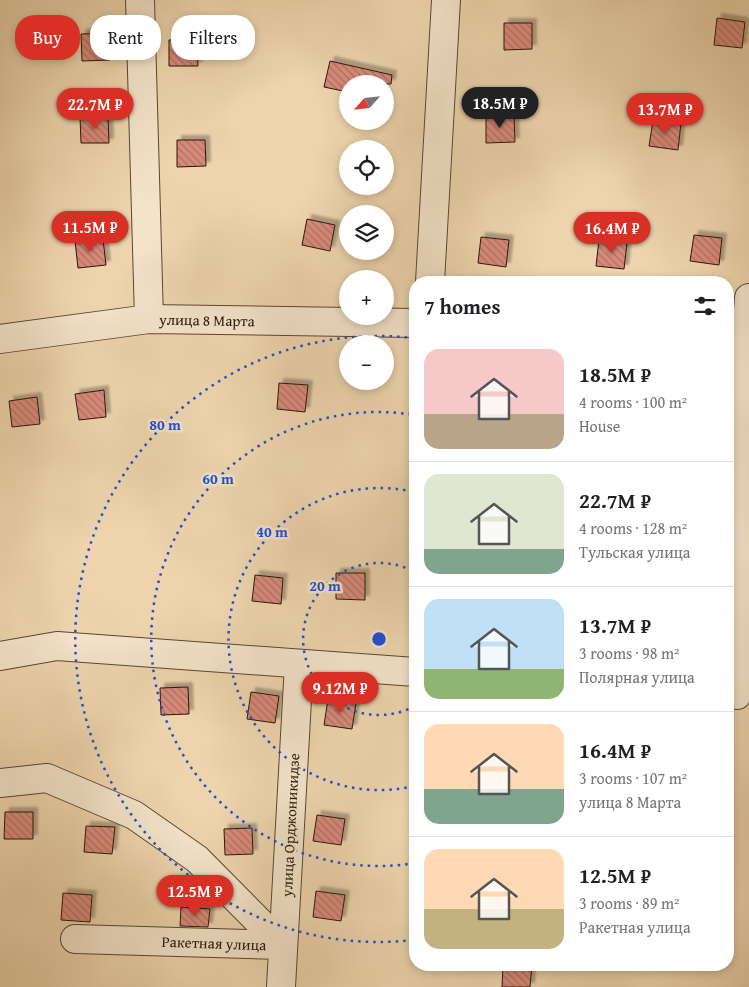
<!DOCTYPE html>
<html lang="en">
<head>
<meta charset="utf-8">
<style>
	:root { --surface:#fff; --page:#f6f6f6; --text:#202124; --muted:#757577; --line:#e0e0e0; --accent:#d93025 }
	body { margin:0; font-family:"Gentium Book Plus",serif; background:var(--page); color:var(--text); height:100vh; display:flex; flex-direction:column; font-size:19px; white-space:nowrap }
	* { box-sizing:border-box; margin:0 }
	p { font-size:16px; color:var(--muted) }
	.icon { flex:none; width:28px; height:28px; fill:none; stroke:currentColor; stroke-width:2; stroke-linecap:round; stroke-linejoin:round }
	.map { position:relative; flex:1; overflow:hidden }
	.drawer { position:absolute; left:409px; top:276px; width:325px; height:695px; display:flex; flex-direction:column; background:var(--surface); border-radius:20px; box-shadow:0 2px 8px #0003 }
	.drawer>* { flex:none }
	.hud { position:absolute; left:15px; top:15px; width:319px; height:45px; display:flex; gap:10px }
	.needle { width:32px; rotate:243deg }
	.tools { position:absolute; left:339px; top:75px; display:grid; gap:10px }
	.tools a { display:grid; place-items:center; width:55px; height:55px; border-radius:50%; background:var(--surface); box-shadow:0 2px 8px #0003; font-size:25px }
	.price { position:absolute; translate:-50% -42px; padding:0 11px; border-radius:18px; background:var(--accent); color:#fff; font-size:16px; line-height:32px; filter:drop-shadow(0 1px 2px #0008) }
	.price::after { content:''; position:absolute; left:50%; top:30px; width:15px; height:11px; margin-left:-8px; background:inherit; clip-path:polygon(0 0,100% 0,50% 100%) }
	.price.active { background:#222; color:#fff }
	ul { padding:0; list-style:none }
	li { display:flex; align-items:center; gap:15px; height:125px; padding:0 15px }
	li+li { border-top:1px solid var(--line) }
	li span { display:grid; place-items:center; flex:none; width:140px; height:100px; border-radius:15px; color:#555 }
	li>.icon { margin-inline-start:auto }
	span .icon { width:60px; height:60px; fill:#fffc; stroke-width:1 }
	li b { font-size:21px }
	h2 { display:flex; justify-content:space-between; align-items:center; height:60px; padding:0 15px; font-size:21px }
	.pill { padding:0 18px; border-radius:20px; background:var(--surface); box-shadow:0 2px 8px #0003; font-size:18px; line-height:45px }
	.pill.active { background:var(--accent); color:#fff }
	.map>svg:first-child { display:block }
	.building { fill:url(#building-back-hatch); stroke:#261808; filter:url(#shadow) }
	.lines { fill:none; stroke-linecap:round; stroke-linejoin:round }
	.minor-casing { stroke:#584731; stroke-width:30 }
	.minor { stroke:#f3e3c9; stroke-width:28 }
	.ring { fill:none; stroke:#1d4ed8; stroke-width:2.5; stroke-dasharray:2.5 5 }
	.labels { text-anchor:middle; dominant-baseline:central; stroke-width:5; stroke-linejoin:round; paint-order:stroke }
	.street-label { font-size:15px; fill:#261808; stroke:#f3e3c9 }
	.centre { fill:#1d4ed8; stroke:#f3e3c9; stroke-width:2.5 }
	.ring-label { font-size:15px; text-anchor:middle; font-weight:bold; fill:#1d4ed8; stroke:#f3e3c9; stroke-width:5; stroke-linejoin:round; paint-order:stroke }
</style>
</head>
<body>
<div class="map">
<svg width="749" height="987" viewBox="0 0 749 987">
	<defs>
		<pattern id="building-back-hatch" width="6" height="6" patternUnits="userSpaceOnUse" patternTransform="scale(1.25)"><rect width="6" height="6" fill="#d88a7a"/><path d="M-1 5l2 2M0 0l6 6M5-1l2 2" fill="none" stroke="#af7062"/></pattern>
		<filter id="shadow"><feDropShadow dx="4.5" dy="-4.5" stdDeviation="1" flood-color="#0004"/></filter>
	</defs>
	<rect width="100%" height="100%" fill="#edd4ac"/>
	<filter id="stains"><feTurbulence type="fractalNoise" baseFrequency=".004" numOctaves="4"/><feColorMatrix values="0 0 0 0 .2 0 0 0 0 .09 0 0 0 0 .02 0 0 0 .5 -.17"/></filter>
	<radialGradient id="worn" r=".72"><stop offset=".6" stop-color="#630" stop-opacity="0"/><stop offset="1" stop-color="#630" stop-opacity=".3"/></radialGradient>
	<path class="building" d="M 717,18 L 745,22 L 742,48 L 714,45 Z
		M 504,23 L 532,23 L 532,49 L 504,50 Z
		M 109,33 L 110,60 L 82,61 L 81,34 Z
		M 197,39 L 198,66 L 169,66 L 169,40 Z
		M 330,61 L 392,75 L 391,84 L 348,84 L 348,92 L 324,87 Z
		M 514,115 L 515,142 L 486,143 L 486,116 Z
		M 108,116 L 109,143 L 81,143 L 80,117 Z
		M 653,120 L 681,123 L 678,150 L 649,146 Z
		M 177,140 L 205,140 L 206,166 L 177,167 Z
		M 307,219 L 335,225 L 330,251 L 302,245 Z
		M 694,235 L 722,238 L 719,265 L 690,261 Z
		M 481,237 L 509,240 L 506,267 L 478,263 Z
		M 103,239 L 106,265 L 78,268 L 75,241 Z
		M 599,240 L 627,243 L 624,269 L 596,266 Z
		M 279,383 L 308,385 L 305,412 L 277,409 Z
		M 104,390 L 106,417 L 79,420 L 75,394 Z
		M 37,397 L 40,424 L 12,427 L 9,401 Z
		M 336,573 L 365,573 L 365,600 L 336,599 Z
		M 255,575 L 283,578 L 281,604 L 252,601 Z
		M 188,687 L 189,714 L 161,715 L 160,688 Z
		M 251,692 L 279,696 L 275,723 L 247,719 Z
		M 328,699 L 356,703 L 352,729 L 324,725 Z
		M 5,812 L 33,812 L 33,839 L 4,839 Z
		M 317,815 L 345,819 L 341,845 L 313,841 Z
		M 86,826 L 115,827 L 112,854 L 84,852 Z
		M 252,828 L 253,854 L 225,855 L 224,829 Z
		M 316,891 L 345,895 L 341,921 L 313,917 Z
		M 63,893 L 92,895 L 90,922 L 61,920 Z
		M 181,907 L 210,909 L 208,927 L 180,926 Z
		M 503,965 L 532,965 L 530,987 L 502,987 Z"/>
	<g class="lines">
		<defs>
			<path id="minor" d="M 140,0 L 149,319
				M 430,282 L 446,0
				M 0,339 L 149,319 L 415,323
				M 0,656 L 57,646 L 415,672
				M 737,695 C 738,563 738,430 749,298
				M 0,783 L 47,778 L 134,815 L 197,859 L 282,945
				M 75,939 L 282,945
				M 281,987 L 299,664"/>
		</defs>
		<use href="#minor" class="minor-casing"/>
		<use href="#minor" class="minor"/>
	</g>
	<g class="ring">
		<path d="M415 706A76 76 0 1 1 415 572"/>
		<path d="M414 786A151 151 0 1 1 414 492"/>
		<path d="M415 863A227 227 0 1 1 415 415"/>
		<path d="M413 940A303 303 0 1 1 413 338"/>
	</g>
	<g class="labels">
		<g class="street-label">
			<text transform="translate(207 320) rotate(1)">улица 8 Марта</text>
			<text transform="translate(290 825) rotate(-87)">улица Орджоникидзе</text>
			<text transform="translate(214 943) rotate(2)">Ракетная улица</text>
		</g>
	</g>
	<circle cx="379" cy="639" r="8" class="centre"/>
	<g class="ring-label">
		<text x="165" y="430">80 m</text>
		<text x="218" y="484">60 m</text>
		<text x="272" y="537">40 m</text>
		<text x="325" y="591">20 m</text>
	</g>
	<rect width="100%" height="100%" filter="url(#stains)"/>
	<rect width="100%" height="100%" fill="url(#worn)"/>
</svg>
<div class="tools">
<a><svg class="needle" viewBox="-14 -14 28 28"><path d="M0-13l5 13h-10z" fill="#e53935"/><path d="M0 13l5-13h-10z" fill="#757577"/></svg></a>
<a><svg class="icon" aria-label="locate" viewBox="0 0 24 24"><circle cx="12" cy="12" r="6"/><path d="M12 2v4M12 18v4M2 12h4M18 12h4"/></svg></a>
<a><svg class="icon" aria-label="layers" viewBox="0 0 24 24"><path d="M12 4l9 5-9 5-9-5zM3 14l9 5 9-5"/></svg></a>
<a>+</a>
<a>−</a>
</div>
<b class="price active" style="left:500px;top:129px">18.5M ₽</b>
<b class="price" style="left:95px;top:130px">22.7M ₽</b>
<b class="price" style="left:665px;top:135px">13.7M ₽</b>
<b class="price" style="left:90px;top:253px">11.5M ₽</b>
<b class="price" style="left:612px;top:254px">16.4M ₽</b>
<b class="price" style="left:340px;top:714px">9.12M ₽</b>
<b class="price" style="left:195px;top:917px">12.5M ₽</b>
<div class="hud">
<a class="pill active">Buy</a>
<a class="pill">Rent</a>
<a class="pill">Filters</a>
</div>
<section class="drawer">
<h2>7 homes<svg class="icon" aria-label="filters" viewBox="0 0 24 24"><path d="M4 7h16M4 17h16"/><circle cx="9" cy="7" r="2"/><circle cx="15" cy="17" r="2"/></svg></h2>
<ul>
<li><span style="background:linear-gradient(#f6c9c9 65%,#b9a48a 0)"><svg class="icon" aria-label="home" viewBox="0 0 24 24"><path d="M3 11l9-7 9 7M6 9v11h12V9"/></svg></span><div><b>18.5M ₽</b><p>4 rooms · 100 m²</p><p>House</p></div></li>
<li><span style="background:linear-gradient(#dfe7d0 75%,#7fa58c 0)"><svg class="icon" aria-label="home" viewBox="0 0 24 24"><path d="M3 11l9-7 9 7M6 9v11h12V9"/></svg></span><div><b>22.7M ₽</b><p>4 rooms · 128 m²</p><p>Тульская улица</p></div></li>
<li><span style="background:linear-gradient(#bfe0f5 70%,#8fb573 0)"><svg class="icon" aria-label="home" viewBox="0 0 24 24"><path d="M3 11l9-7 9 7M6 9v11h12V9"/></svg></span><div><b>13.7M ₽</b><p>3 rooms · 98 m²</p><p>Полярная улица</p></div></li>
<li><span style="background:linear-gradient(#ffd9b3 65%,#7fa58c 0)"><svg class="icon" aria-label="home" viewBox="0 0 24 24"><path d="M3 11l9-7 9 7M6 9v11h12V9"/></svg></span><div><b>16.4M ₽</b><p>3 rooms · 107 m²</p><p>улица 8 Марта</p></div></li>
<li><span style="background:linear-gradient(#ffd9b3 60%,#c2b280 0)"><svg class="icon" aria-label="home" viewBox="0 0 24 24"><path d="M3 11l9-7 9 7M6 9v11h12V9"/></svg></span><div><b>12.5M ₽</b><p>3 rooms · 89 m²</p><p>Ракетная улица</p></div></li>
</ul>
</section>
</div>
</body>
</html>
